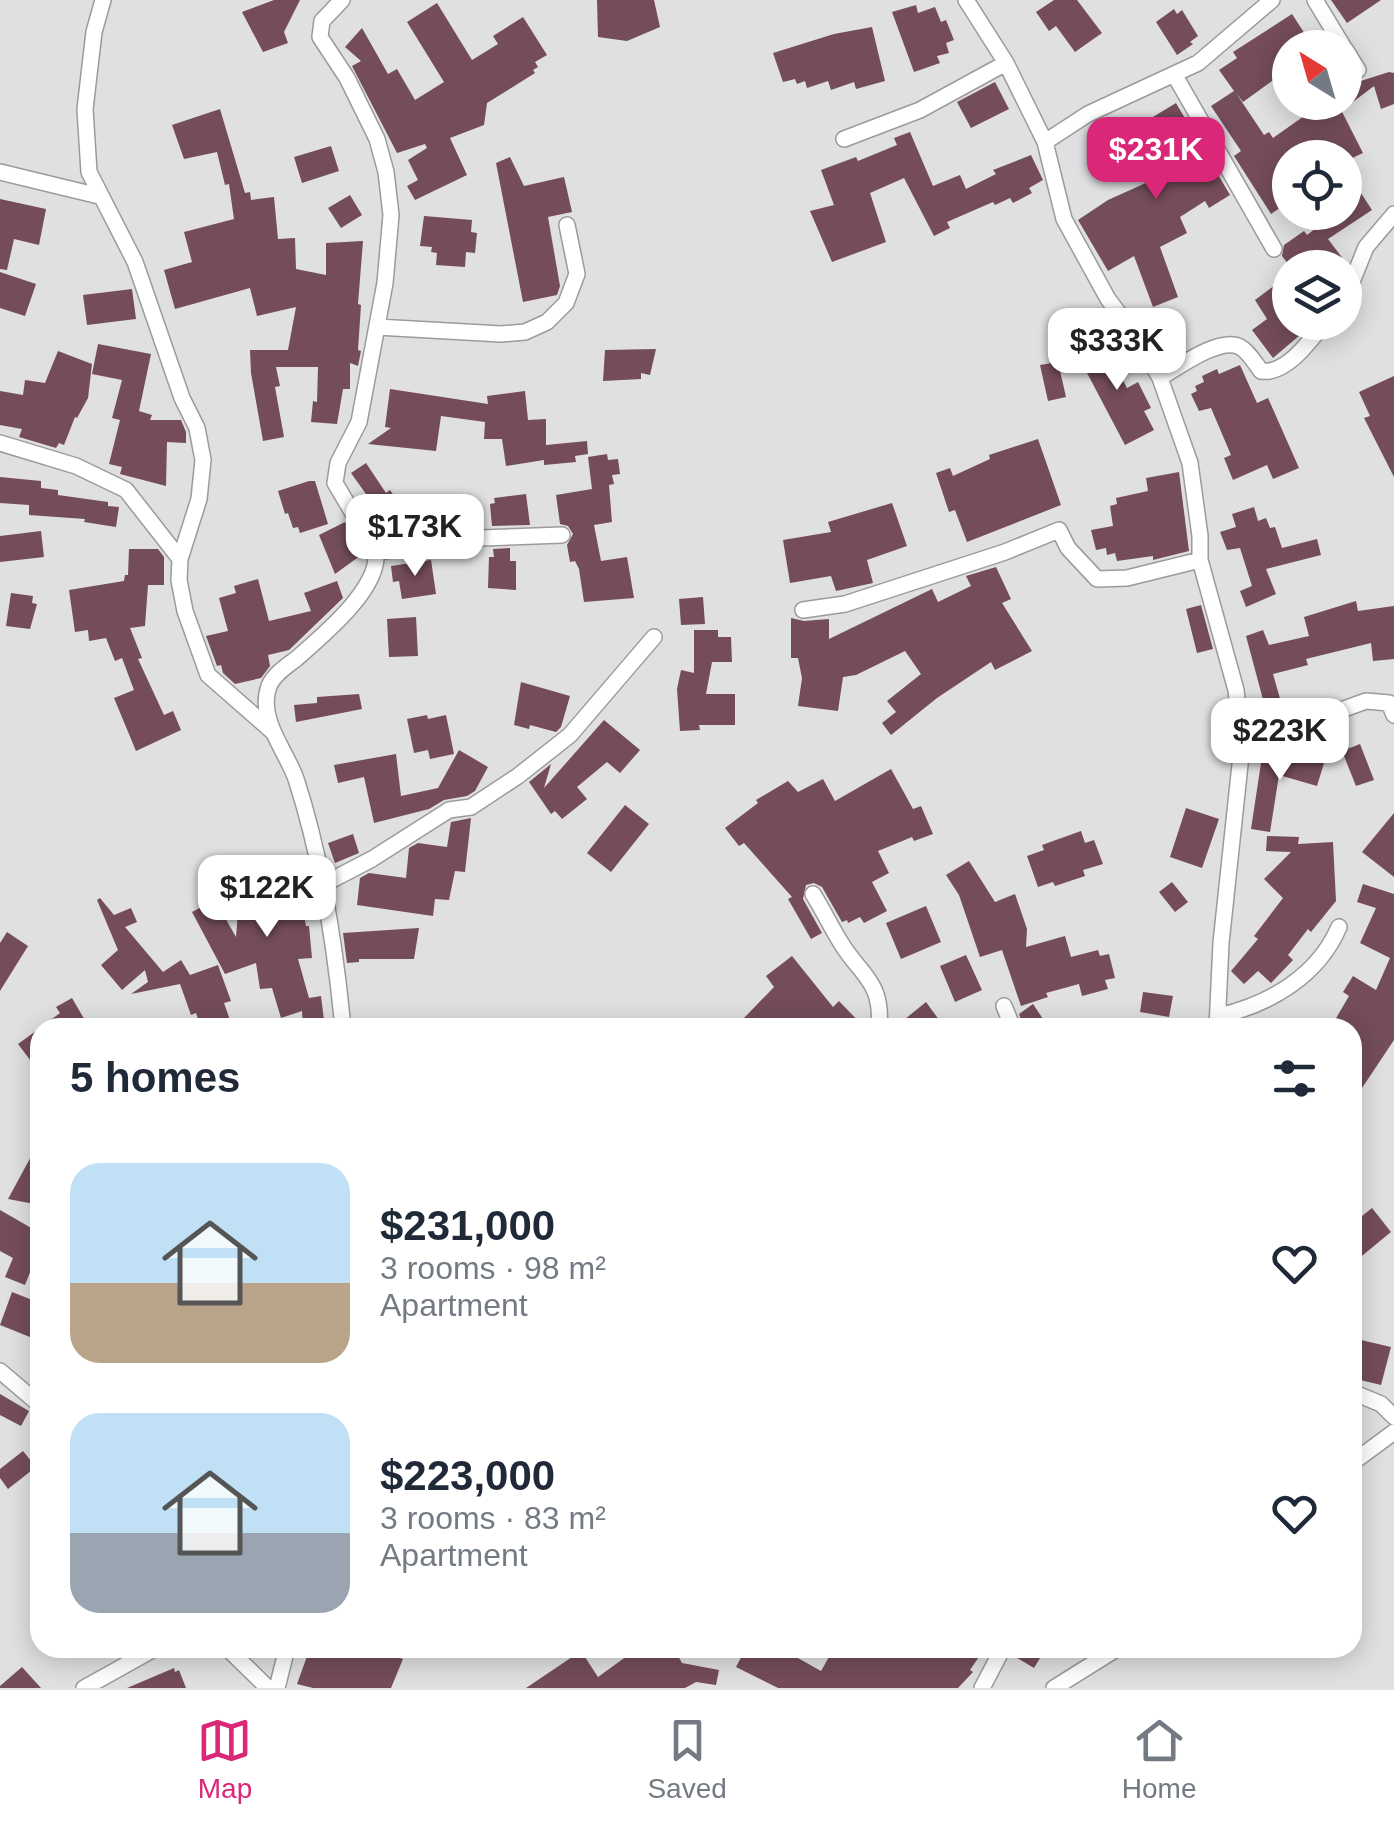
<!DOCTYPE html>
<html lang="en">
<head>
<meta charset="utf-8">
<style>
	:root { --surface:#fff; --page:#f6f6f7; --text:#1f2937; --muted:#747a83; --line:#e0e1e3; --accent:#db2777 }
	body { margin:0; font-family:Arial,sans-serif; background:var(--page); color:var(--text); height:100vh; display:flex; flex-direction:column; font-size:38px; white-space:nowrap }
	* { box-sizing:border-box; margin:0 }
	p { font-size:32px; color:var(--muted) }
	.icon { flex:none; width:55px; height:55px; fill:none; stroke:currentColor; stroke-width:2; stroke-linecap:round; stroke-linejoin:round }
	.map { position:relative; flex:1; overflow:hidden }
	.side { position:absolute; left:30px; top:1018px; width:1332px; height:640px; display:flex; flex-direction:column; background:var(--surface); border-radius:30px; box-shadow:0 5px 25px #0003 }
	.side>* { flex:none }
	.needle { width:65px; rotate:323deg }
	.fabs { position:absolute; left:1272px; top:30px; display:grid; gap:20px }
	.fabs a { display:grid; place-items:center; width:90px; height:90px; border-radius:50%; background:var(--surface); box-shadow:0 5px 25px #0003; font-size:50px }
	.price { position:absolute; translate:-50% -85px; padding:0 22px; border-radius:20px; background:#fff; color:#222; font-size:32px; line-height:65px; filter:drop-shadow(0 2px 5px #0008) }
	.price::after { content:''; position:absolute; left:50%; top:60px; width:30px; height:22px; margin-left:-15px; background:inherit; clip-path:polygon(0 0,100% 0,50% 100%) }
	.price.current { background:var(--accent); color:#fff }
	ul { padding:0; list-style:none }
	li { display:flex; align-items:center; gap:30px; height:250px; padding:0 40px }
	li span { display:grid; place-items:center; flex:none; width:280px; height:200px; border-radius:30px; color:#555 }
	li>.icon { margin-inline-start:auto }
	span .icon { width:120px; height:120px; fill:#fffc; stroke-width:1 }
	li b { font-size:42px }
	h2 { display:flex; justify-content:space-between; align-items:center; height:120px; padding:0 40px; font-size:42px }
	.dock { display:flex; justify-content:space-around; align-items:center; height:140px; border-top:2px solid var(--line); background:var(--surface); font-size:28px; color:var(--muted) }
	.dock a { display:grid; justify-items:center; gap:5px }
	.dock .current { color:var(--accent) }
	.map>svg:first-child { display:block }
	.building { fill:#744c5b }
	.lines { fill:none; stroke-linecap:round; stroke-linejoin:round }
	.minor-casing { stroke:#9b9a9d; stroke-width:18 }
	.minor { stroke:#fff; stroke-width:15 }
</style>
</head>
<body>
<div class="map">
<svg width="1394" height="1688" viewBox="0 0 1394 1688">
	<rect width="100%" height="100%" fill="#e0dfe2"/>
	<path class="building" d="M 274,0 L 300,0 L 284,32 L 288,43 L 263,52 L 242,12 Z
		M 597,0 L 654,0 L 660,27 L 627,41 L 598,37 Z
		M 1054,0 L 1077,0 L 1102,33 L 1075,52 L 1056,26 L 1049,31 L 1036,12 Z
		M 1331,0 L 1381,0 L 1347,23 Z
		M 437,3 L 472,60 L 498,44 L 493,36 L 523,17 L 547,55 L 535,62 L 538,67 L 533,70 L 535,73 L 487,103 L 484,125 L 450,138 L 467,175 L 415,200 L 407,186 L 418,180 L 408,160 L 427,148 L 425,144 L 397,153 L 352,66 L 361,61 L 345,47 L 362,28 L 388,74 L 397,69 L 415,100 L 444,82 L 407,22 Z
		M 916,5 L 918,13 L 935,7 L 941,22 L 946,20 L 954,40 L 946,43 L 949,53 L 937,56 L 940,63 L 914,72 L 892,12 Z
		M 1174,9 L 1177,14 L 1182,10 L 1198,36 L 1190,42 L 1193,44 L 1177,55 L 1156,22 Z
		M 1292,14 L 1314,48 L 1290,48 L 1290,68 L 1243,102 L 1236,93 L 1264,135 L 1269,132 L 1273,138 L 1314,109 L 1310,102 L 1337,102 L 1363,153 L 1348,160 L 1341,147 L 1325,158 L 1296,158 L 1290,149 L 1290,201 L 1271,214 L 1234,156 L 1241,151 L 1211,106 L 1234,91 L 1219,70 L 1237,58 L 1233,52 Z
		M 872,27 L 885,81 L 856,89 L 854,82 L 831,90 L 828,81 L 807,88 L 805,81 L 797,84 L 795,79 L 783,82 L 773,53 L 834,34 Z
		M 1389,72 L 1394,73 L 1394,104 L 1381,109 L 1374,86 L 1345,108 L 1345,86 Z
		M 995,82 L 1009,109 L 971,128 L 957,102 Z
		M 1176,103 L 1230,195 L 1209,208 L 1205,201 L 1180,217 L 1187,233 L 1160,247 L 1178,297 L 1153,307 L 1134,256 L 1108,271 L 1078,220 L 1108,200 L 1148,182 L 1129,145 L 1144,137 L 1138,126 Z
		M 220,109 L 245,193 L 250,192 L 251,200 L 274,197 L 278,239 L 295,238 L 296,269 L 326,275 L 326,243 L 363,241 L 358,304 L 361,305 L 358,350 L 361,351 L 358,366 L 350,363 L 350,389 L 343,389 L 337,424 L 311,422 L 313,401 L 317,402 L 318,367 L 276,367 L 280,386 L 275,387 L 284,437 L 263,441 L 251,373 L 250,350 L 288,350 L 296,307 L 257,316 L 250,288 L 175,309 L 164,270 L 192,262 L 184,232 L 234,219 L 229,184 L 225,185 L 217,152 L 184,159 L 172,125 Z
		M 910,132 L 933,186 L 960,175 L 966,189 L 996,174 L 993,170 L 1031,155 L 1043,180 L 1029,188 L 1032,193 L 1013,203 L 1010,198 L 995,205 L 993,202 L 947,222 L 950,228 L 934,236 L 904,178 L 870,193 L 886,242 L 832,262 L 810,211 L 834,205 L 821,170 L 856,157 L 858,161 L 897,145 L 894,138 Z
		M 331,146 L 339,171 L 302,183 L 294,157 Z
		M 510,157 L 524,186 L 564,177 L 572,212 L 548,217 L 560,286 L 557,295 L 523,302 L 496,163 Z
		M 1359,190 L 1372,210 L 1328,239 L 1347,264 L 1346,268 L 1291,268 L 1282,256 L 1284,245 L 1304,231 L 1307,235 L 1337,212 L 1345,212 L 1345,199 Z
		M 350,195 L 362,215 L 341,228 L 328,208 Z
		M 0,199 L 46,209 L 39,245 L 14,239 L 7,270 L 0,269 Z
		M 424,216 L 472,220 L 471,232 L 477,233 L 475,253 L 466,252 L 465,267 L 436,265 L 437,253 L 431,252 L 432,247 L 420,246 Z
		M 0,272 L 36,284 L 25,316 L 0,308 Z
		M 1290,274 L 1290,322 L 1300,335 L 1273,358 L 1252,330 L 1267,319 L 1255,300 Z
		M 132,289 L 136,319 L 87,325 L 83,295 Z
		M 1100,338 L 1127,388 L 1138,382 L 1151,408 L 1144,411 L 1154,430 L 1125,445 L 1076,352 Z
		M 98,344 L 151,354 L 139,411 L 152,415 L 150,420 L 181,420 L 186,432 L 186,443 L 167,442 L 166,486 L 120,474 L 122,467 L 109,464 L 120,420 L 112,418 L 122,380 L 92,374 Z
		M 656,349 L 650,375 L 641,373 L 641,379 L 603,381 L 605,350 Z
		M 58,351 L 92,364 L 88,398 L 77,418 L 75,417 L 64,445 L 59,443 L 56,448 L 19,437 L 22,429 L 0,425 L 0,391 L 23,395 L 25,380 L 45,383 Z
		M 1058,362 L 1066,397 L 1048,401 L 1040,365 Z
		M 1240,365 L 1257,403 L 1268,398 L 1299,468 L 1273,479 L 1267,465 L 1233,480 L 1224,458 L 1231,455 L 1211,408 L 1199,411 L 1191,394 L 1197,391 L 1195,386 L 1204,382 L 1202,376 L 1217,369 L 1219,374 Z
		M 1394,376 L 1394,477 L 1364,418 L 1370,416 L 1359,392 Z
		M 390,389 L 488,404 L 487,396 L 525,391 L 528,420 L 546,419 L 546,445 L 587,441 L 588,454 L 575,456 L 576,462 L 544,465 L 544,460 L 506,466 L 502,439 L 484,439 L 485,422 L 441,416 L 436,451 L 368,444 L 391,428 L 385,427 Z
		M 1038,439 L 1061,505 L 967,542 L 955,510 L 949,512 L 936,473 L 950,468 L 953,476 L 990,459 L 989,455 Z
		M 607,454 L 608,460 L 618,459 L 620,474 L 612,475 L 614,484 L 609,485 L 612,522 L 594,525 L 601,561 L 627,557 L 634,598 L 584,602 L 579,569 L 575,561 L 570,562 L 567,545 L 573,534 L 568,526 L 560,524 L 556,495 L 592,489 L 588,457 Z
		M 366,463 L 386,493 L 390,490 L 398,502 L 402,499 L 415,517 L 393,532 L 351,473 Z
		M 1179,472 L 1189,551 L 1153,560 L 1153,556 L 1117,561 L 1115,553 L 1107,555 L 1106,548 L 1096,550 L 1091,530 L 1113,526 L 1110,506 L 1117,504 L 1116,498 L 1148,491 L 1146,478 Z
		M 0,477 L 41,481 L 41,488 L 58,490 L 58,495 L 108,502 L 108,506 L 119,507 L 116,527 L 84,522 L 85,519 L 29,515 L 29,505 L 0,503 Z
		M 309,481 L 315,481 L 328,524 L 300,533 L 298,527 L 293,528 L 288,513 L 285,514 L 278,491 Z
		M 526,494 L 530,525 L 492,526 L 490,504 L 495,503 L 494,498 Z
		M 892,503 L 907,546 L 867,560 L 873,583 L 836,591 L 831,576 L 790,583 L 783,540 L 831,532 L 828,522 Z
		M 1254,507 L 1258,521 L 1266,518 L 1270,528 L 1275,527 L 1282,548 L 1317,539 L 1321,555 L 1266,569 L 1276,594 L 1246,607 L 1240,591 L 1252,586 L 1240,548 L 1227,550 L 1220,532 L 1236,527 L 1232,514 Z
		M 345,522 L 364,553 L 335,574 L 319,535 Z
		M 41,531 L 44,557 L 0,562 L 0,536 Z
		M 510,548 L 510,561 L 516,561 L 516,590 L 488,588 L 489,557 L 494,557 L 493,549 Z
		M 129,549 L 158,549 L 164,557 L 164,585 L 148,585 L 145,626 L 130,628 L 142,658 L 138,659 L 164,715 L 173,711 L 181,730 L 136,751 L 114,698 L 134,690 L 122,658 L 115,661 L 106,638 L 89,641 L 88,630 L 75,632 L 69,590 L 124,581 L 125,575 L 128,575 Z
		M 431,560 L 436,594 L 402,599 L 399,581 L 393,582 L 391,566 Z
		M 996,567 L 1011,599 L 1002,603 L 1032,651 L 995,670 L 991,662 L 937,698 L 891,735 L 882,723 L 896,712 L 887,701 L 921,674 L 905,651 L 856,675 L 843,677 L 838,711 L 798,706 L 802,678 L 798,658 L 791,658 L 791,618 L 804,621 L 829,619 L 829,639 L 932,589 L 938,602 L 971,586 L 966,576 Z
		M 258,579 L 269,621 L 311,611 L 304,593 L 337,581 L 343,598 L 289,650 L 268,655 L 270,666 L 261,678 L 235,684 L 223,673 L 221,665 L 217,666 L 206,636 L 228,631 L 219,598 L 236,593 L 234,586 Z
		M 11,593 L 33,596 L 32,603 L 37,604 L 30,629 L 6,626 Z
		M 703,597 L 705,624 L 681,625 L 679,599 Z
		M 1356,601 L 1358,611 L 1394,606 L 1394,659 L 1373,661 L 1371,643 L 1306,659 L 1308,665 L 1273,674 L 1281,702 L 1265,707 L 1246,636 L 1263,630 L 1269,645 L 1309,636 L 1304,617 Z
		M 1201,605 L 1213,649 L 1197,653 L 1186,609 Z
		M 416,617 L 418,656 L 389,657 L 387,619 Z
		M 694,630 L 718,630 L 718,637 L 731,637 L 732,662 L 712,662 L 706,694 L 735,694 L 735,725 L 699,725 L 700,730 L 680,731 L 677,689 L 681,670 L 694,673 Z
		M 521,682 L 570,696 L 561,727 L 556,732 L 530,725 L 529,729 L 514,725 Z
		M 359,694 L 362,709 L 296,722 L 294,705 L 317,703 L 317,697 Z
		M 427,715 L 428,719 L 446,715 L 454,754 L 430,759 L 428,750 L 414,753 L 407,719 Z
		M 604,720 L 640,750 L 620,773 L 607,762 L 577,787 L 587,799 L 562,819 L 555,811 L 551,814 L 529,782 L 551,764 L 544,788 Z
		M 1360,744 L 1374,780 L 1356,786 L 1342,751 Z
		M 459,750 L 488,767 L 475,791 L 467,796 L 444,800 L 429,809 L 374,823 L 364,777 L 338,783 L 334,765 L 396,754 L 401,796 L 438,788 Z
		M 1267,750 L 1324,763 L 1317,786 L 1279,775 L 1270,832 L 1251,829 L 1261,763 L 1266,763 Z
		M 891,769 L 913,809 L 921,806 L 933,834 L 914,841 L 912,837 L 878,851 L 889,873 L 872,882 L 887,911 L 864,923 L 860,917 L 848,923 L 847,920 L 842,922 L 822,887 L 814,883 L 806,885 L 803,899 L 822,933 L 811,939 L 788,899 L 792,897 L 744,843 L 739,846 L 725,828 L 758,803 L 756,800 L 788,781 L 798,792 L 823,779 L 835,801 Z
		M 625,805 L 649,824 L 611,872 L 587,853 Z
		M 1186,808 L 1219,819 L 1202,868 L 1170,857 Z
		M 1394,813 L 1394,877 L 1362,852 Z
		M 471,818 L 465,872 L 455,871 L 449,900 L 435,899 L 433,916 L 357,905 L 360,878 L 369,873 L 406,878 L 409,848 L 418,843 L 447,847 L 451,822 Z
		M 1081,831 L 1085,843 L 1094,840 L 1103,864 L 1083,870 L 1085,876 L 1055,886 L 1053,882 L 1038,887 L 1027,856 L 1044,850 L 1042,845 Z
		M 353,834 L 359,853 L 335,863 L 328,843 Z
		M 1267,836 L 1299,837 L 1298,844 L 1333,842 L 1336,901 L 1311,932 L 1308,929 L 1288,955 L 1293,960 L 1271,983 L 1258,971 L 1244,984 L 1231,971 L 1258,939 L 1254,936 L 1283,898 L 1264,879 L 1291,852 L 1266,851 Z
		M 969,861 L 995,902 L 1015,894 L 1027,929 L 1026,947 L 1065,936 L 1071,957 L 1098,950 L 1100,956 L 1109,954 L 1115,978 L 1105,980 L 1108,989 L 1082,996 L 1079,984 L 1046,993 L 1048,997 L 1021,1006 L 1002,950 L 980,957 L 959,895 L 946,875 Z
		M 242,862 L 278,864 L 276,887 L 298,883 L 306,926 L 309,926 L 312,958 L 298,959 L 309,998 L 321,996 L 325,1028 L 303,1028 L 302,1011 L 281,1018 L 272,988 L 260,989 L 256,963 L 225,974 L 192,912 L 215,900 L 236,937 Z
		M 1172,882 L 1188,902 L 1175,912 L 1159,892 Z
		M 1363,884 L 1394,894 L 1394,1040 L 1352,1103 L 1352,1028 L 1335,1020 L 1349,996 L 1343,992 L 1353,976 L 1376,990 L 1390,958 L 1360,943 L 1376,908 L 1357,902 Z
		M 100,898 L 114,915 L 131,908 L 137,922 L 125,927 L 163,972 L 181,960 L 190,975 L 218,965 L 231,1001 L 224,1003 L 230,1020 L 201,1028 L 196,1013 L 191,1015 L 180,984 L 131,994 L 148,982 L 145,970 L 122,990 L 101,965 L 118,950 L 97,900 Z
		M 926,906 L 941,942 L 901,959 L 886,923 Z
		M 419,928 L 414,959 L 359,959 L 359,962 L 347,963 L 343,933 Z
		M 7,932 L 28,946 L 0,991 L 0,943 Z
		M 966,955 L 982,990 L 955,1002 L 940,966 Z
		M 792,956 L 833,1007 L 839,1001 L 865,1028 L 753,1028 L 744,1018 L 774,987 L 766,976 Z
		M 1143,992 L 1173,996 L 1169,1017 L 1140,1012 Z
		M 72,998 L 86,1022 L 77,1028 L 40,1028 L 60,1013 L 56,1007 Z
		M 926,1002 L 945,1028 L 894,1028 Z
		M 1033,1004 L 1049,1028 L 1024,1028 L 1019,1014 Z
		M 40,1028 L 40,1073 L 18,1044 Z
		M 40,1140 L 40,1205 L 8,1199 Z
		M 1372,1208 L 1391,1232 L 1352,1264 L 1352,1224 Z
		M 0,1210 L 40,1233 L 40,1247 L 25,1285 L 5,1277 L 13,1258 L 0,1251 Z
		M 12,1292 L 40,1303 L 40,1341 L 0,1325 Z
		M 1361,1340 L 1391,1347 L 1381,1385 L 1352,1378 Z
		M 0,1394 L 29,1411 L 21,1426 L 0,1415 Z
		M 23,1451 L 36,1467 L 8,1489 L 0,1478 L 0,1469 Z
		M 310,1648 L 373,1648 L 403,1659 L 391,1688 L 313,1688 L 297,1684 Z
		M 638,1648 L 668,1648 L 673,1657 L 677,1654 L 682,1663 L 719,1670 L 716,1685 L 696,1682 L 685,1688 L 526,1688 L 581,1651 L 598,1677 Z
		M 746,1648 L 780,1648 L 821,1671 L 834,1648 L 985,1648 L 970,1670 L 973,1672 L 958,1688 L 778,1688 L 736,1667 Z
		M 1014,1648 L 1046,1648 L 1034,1668 L 1012,1655 Z
		M 22,1667 L 41,1688 L 0,1688 L 0,1686 Z
		M 174,1668 L 175,1672 L 179,1670 L 186,1688 L 127,1688 Z"/>
	<g class="lines">
		<defs>
			<path id="minor" d="M 103,0 L 94,32 L 85,109 L 89,172 L 135,262 L 182,398 L 197,428 L 203,460 L 199,499 L 180,559 L 179,580 L 185,611 L 208,675 L 273,732
				M 342,0 L 322,21 L 320,37 L 347,78 L 377,139 L 386,172 L 391,215 L 385,283 L 359,422 L 338,463 L 335,483 L 376,552 C 380,589 322,636 296,659 C 287,666 274,674 269,686 C 257,719 286,750 296,779 C 322,859 335,944 343,1028
				M 966,0 L 1006,63 L 1045,142 L 1064,219 L 1108,299 L 1140,342 L 1160,378 L 1190,463 L 1200,536 L 1200,560 L 1236,690 L 1242,746 L 1221,943 L 1217,1028
				M 1315,0 L 1344,48
				M 1345,49 L 1358,70
				M 1174,74 L 1274,249
				M 844,139 L 920,110 L 1006,63
				M 1045,142 L 1088,114 L 1198,63 L 1272,0
				M 0,172 L 99,196
				M 1345,299 L 1366,247 L 1394,214
				M 377,327 L 501,334 L 525,332 L 547,322 L 566,303 L 577,274 L 567,225
				M 1160,378 C 1177,368 1220,336 1240,347 C 1248,351 1255,363 1261,371 C 1286,375 1310,341 1325,322
				M 0,443 L 76,466 L 126,490 L 180,559
				M 376,552 L 481,538 L 562,535
				M 803,610 L 845,604 L 1005,552 L 1059,530 L 1068,548 L 1097,579 L 1127,578 L 1200,560
				M 1242,746 L 1366,701 L 1389,703 L 1394,715
				M 324,884 L 372,859 L 449,810 L 471,807 L 518,776 L 570,735 L 654,637
				M 813,894 C 823,910 831,927 841,943 C 861,976 883,981 879,1028
				M 1004,1006 L 1013,1028
				M 1219,1016 C 1270,1004 1318,976 1339,927
				M 0,1371 L 40,1405
				M 1352,1392 L 1381,1404 L 1394,1417
				M 1352,1463 L 1394,1432
				M 227,1648 L 268,1688
				M 84,1688 L 156,1648
				M 277,1688 L 287,1648
				M 982,1688 L 1003,1648
				M 1054,1688 L 1118,1648"/>
		</defs>
		<use href="#minor" class="minor-casing"/>
		<use href="#minor" class="minor"/>
	</g>
</svg>
<div class="fabs">
<a><svg class="needle" viewBox="-14 -14 28 28"><path d="M0-13l5 13h-10z" fill="#e53935"/><path d="M0 13l5-13h-10z" fill="#747a83"/></svg></a>
<a><svg class="icon" aria-label="locate" viewBox="0 0 24 24"><circle cx="12" cy="12" r="6"/><path d="M12 2v4M12 18v4M2 12h4M18 12h4"/></svg></a>
<a><svg class="icon" aria-label="layers" viewBox="0 0 24 24"><path d="M12 4l9 5-9 5-9-5zM3 14l9 5 9-5"/></svg></a>
</div>
<b class="price current" style="left:1156px;top:202px">$231K</b>
<b class="price" style="left:1117px;top:393px">$333K</b>
<b class="price" style="left:415px;top:579px">$173K</b>
<b class="price" style="left:1280px;top:783px">$223K</b>
<b class="price" style="left:267px;top:940px">$122K</b>
<section class="side">
<h2>5 homes<svg class="icon" aria-label="filters" viewBox="0 0 24 24"><path d="M4 7h16M4 17h16"/><circle cx="9" cy="7" r="2"/><circle cx="15" cy="17" r="2"/></svg></h2>
<ul>
<li><span style="background:linear-gradient(#bfe0f5 60%,#b9a48a 0)"><svg class="icon" aria-label="home" viewBox="0 0 24 24"><path d="M3 11l9-7 9 7M6 9v11h12V9"/></svg></span><div><b>$231,000</b><p>3 rooms · 98 m²</p><p>Apartment</p></div><svg class="icon" aria-label="heart" viewBox="0 0 24 24"><path d="M12 20l-8-8c-3-5 5-10 8-4 3-6 11-1 8 4z"/></svg></li>
<li><span style="background:linear-gradient(#bfe0f5 60%,#9aa5b1 0)"><svg class="icon" aria-label="home" viewBox="0 0 24 24"><path d="M3 11l9-7 9 7M6 9v11h12V9"/></svg></span><div><b>$223,000</b><p>3 rooms · 83 m²</p><p>Apartment</p></div><svg class="icon" aria-label="heart" viewBox="0 0 24 24"><path d="M12 20l-8-8c-3-5 5-10 8-4 3-6 11-1 8 4z"/></svg></li>
</ul>
</section>
</div>
<nav class="dock">
<a class="current"><svg class="icon" aria-label="map" viewBox="0 0 24 24"><path d="M3 6l6-2 6 2 6-2v14l-6 2-6-2-6 2zM9 4v14M15 6v14"/></svg>Map</a>
<a><svg class="icon" aria-label="saved" viewBox="0 0 24 24"><path d="M7 4h10v16l-5-4-5 4z"/></svg>Saved</a>
<a><svg class="icon" aria-label="home" viewBox="0 0 24 24"><path d="M3 11l9-7 9 7M6 9v11h12V9"/></svg>Home</a>
</nav>
</body>
</html>
